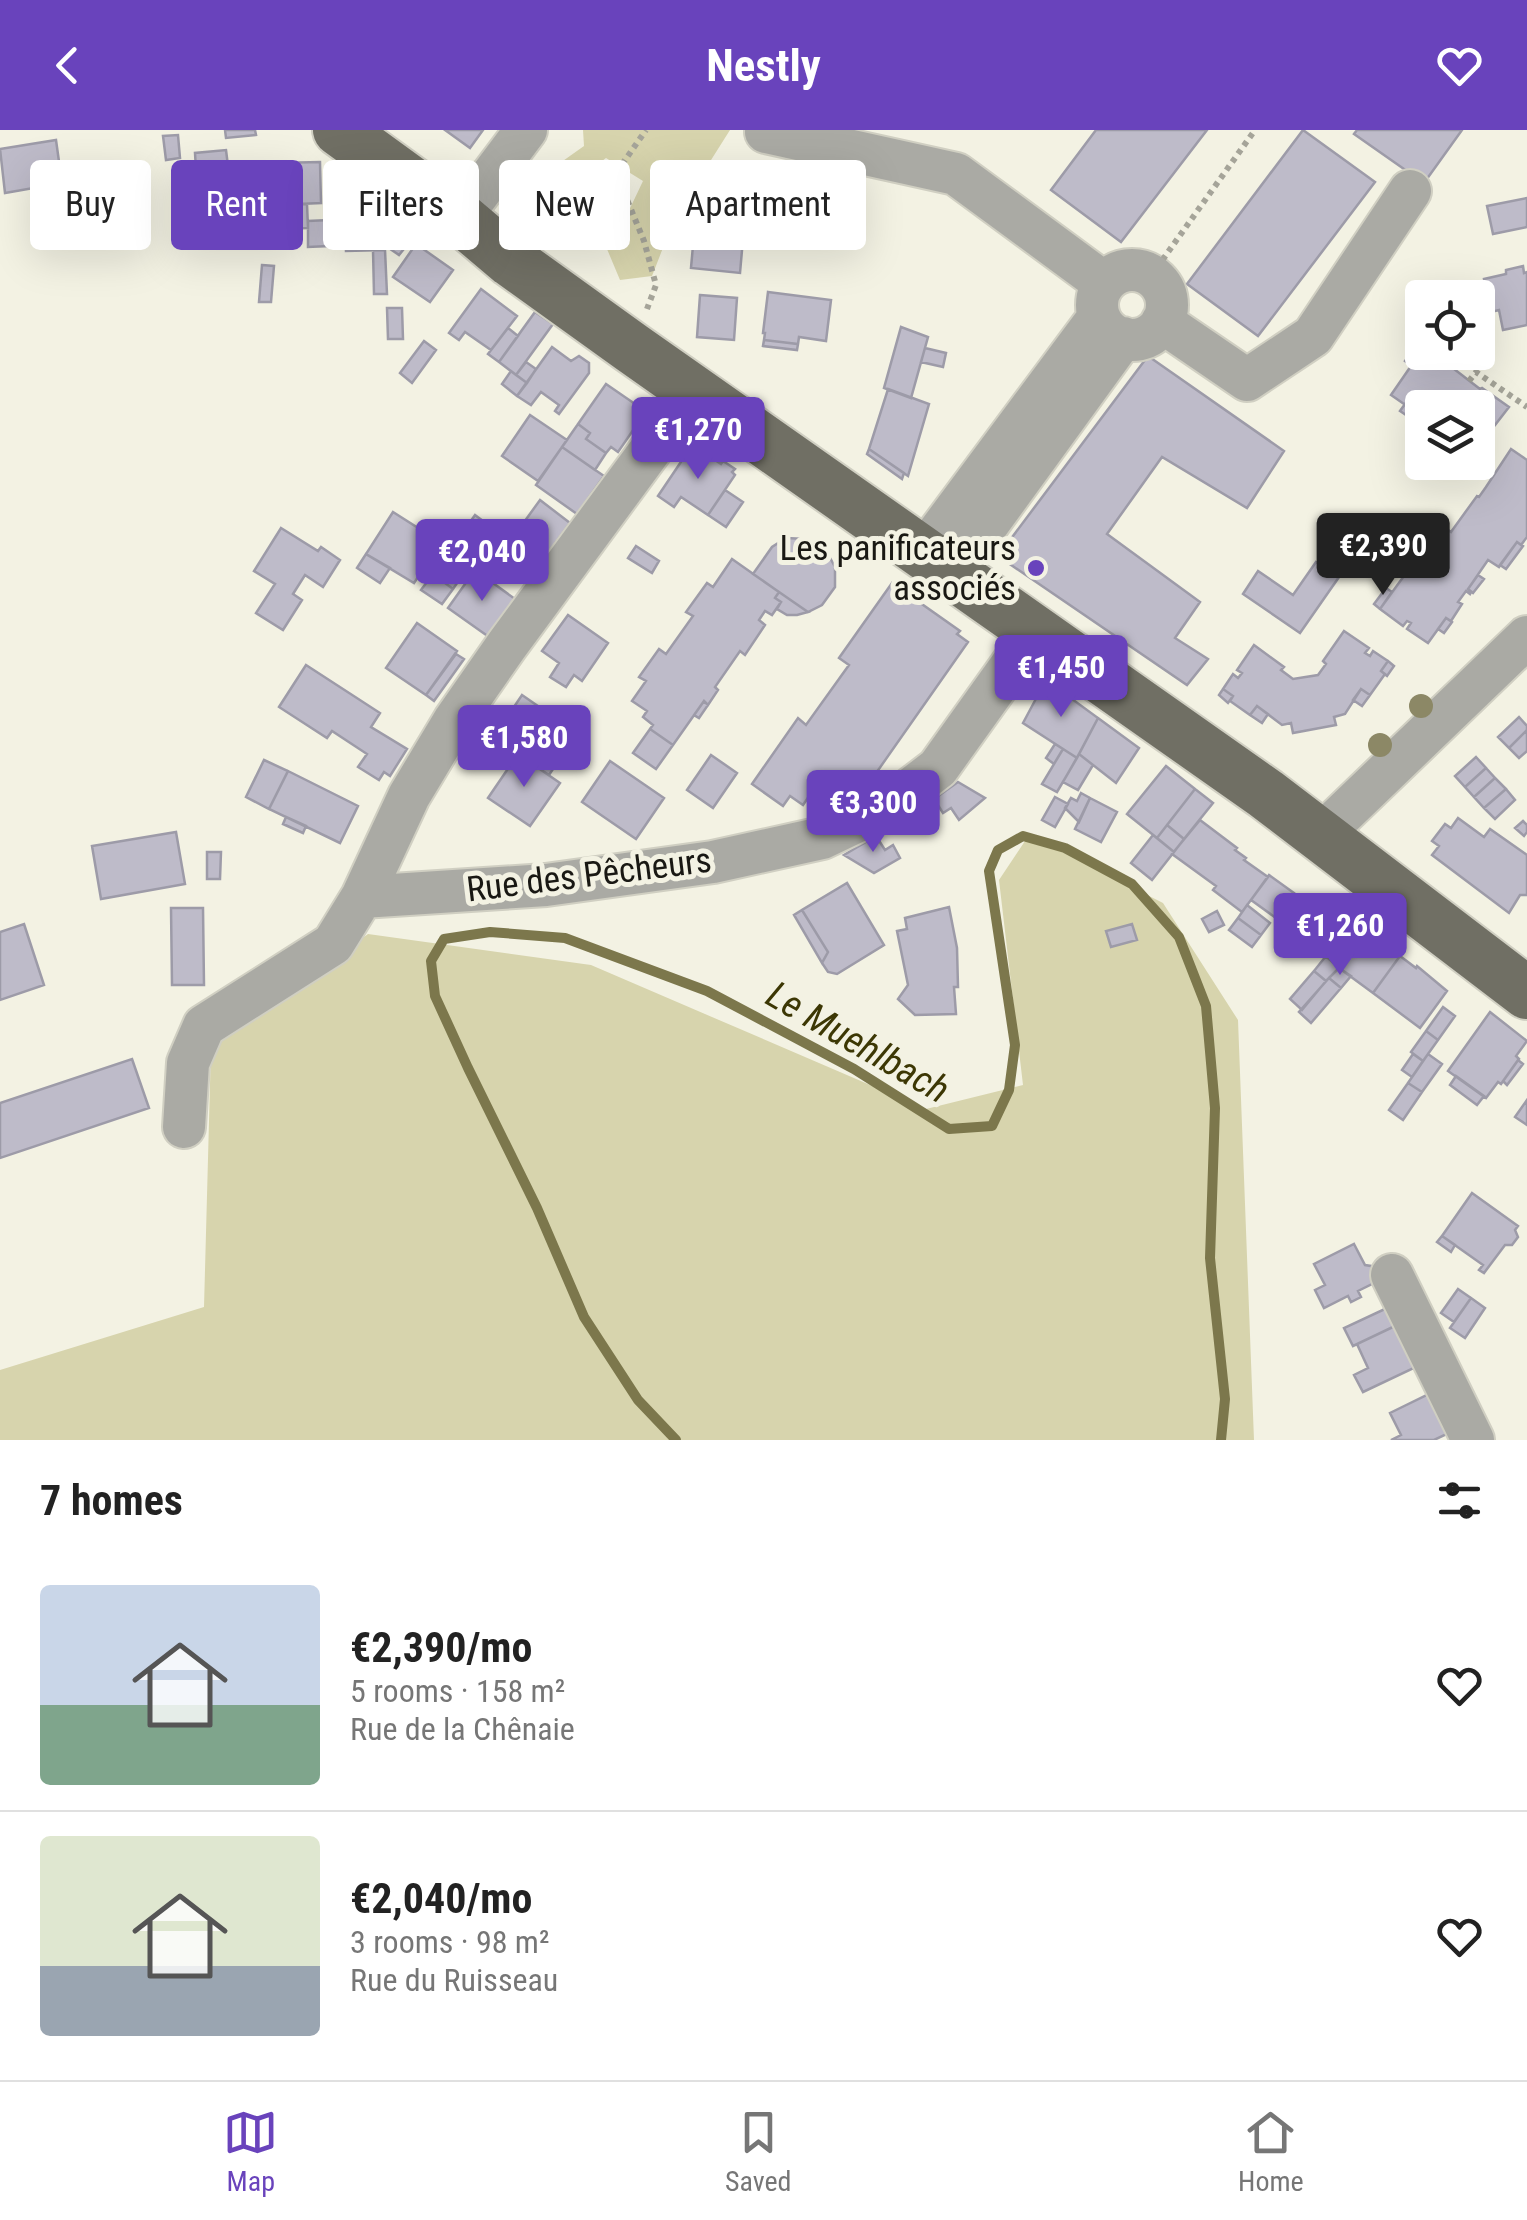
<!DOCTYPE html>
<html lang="en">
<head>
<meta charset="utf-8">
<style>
	:root { --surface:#fff; --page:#f2f2f2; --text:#222; --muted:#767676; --line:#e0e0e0; --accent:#6943bc }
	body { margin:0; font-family:"Roboto Condensed",sans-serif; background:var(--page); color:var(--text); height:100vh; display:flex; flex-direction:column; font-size:38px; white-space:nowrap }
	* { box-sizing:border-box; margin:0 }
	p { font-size:32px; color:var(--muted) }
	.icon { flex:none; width:55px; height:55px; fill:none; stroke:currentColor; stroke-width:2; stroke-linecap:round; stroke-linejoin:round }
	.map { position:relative; height:1310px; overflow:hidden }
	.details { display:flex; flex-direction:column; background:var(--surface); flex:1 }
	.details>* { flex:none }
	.banner { position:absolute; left:30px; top:30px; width:1000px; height:90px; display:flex; gap:20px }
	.buttons { position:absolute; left:1405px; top:150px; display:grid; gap:20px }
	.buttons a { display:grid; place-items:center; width:90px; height:90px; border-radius:10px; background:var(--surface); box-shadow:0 10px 40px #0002; font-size:50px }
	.price { position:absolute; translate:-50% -85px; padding:0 22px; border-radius:10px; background:var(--accent); color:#fff; font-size:32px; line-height:65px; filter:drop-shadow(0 2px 5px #0008) }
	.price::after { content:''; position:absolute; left:50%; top:60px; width:30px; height:22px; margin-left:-15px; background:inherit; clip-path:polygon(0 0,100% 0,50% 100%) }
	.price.on { background:#222; color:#fff }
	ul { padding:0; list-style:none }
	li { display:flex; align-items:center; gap:30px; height:250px; padding:0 40px }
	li+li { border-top:2px solid var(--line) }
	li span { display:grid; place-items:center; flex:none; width:280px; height:200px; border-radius:10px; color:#555 }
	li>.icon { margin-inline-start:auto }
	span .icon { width:120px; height:120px; fill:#fffc; stroke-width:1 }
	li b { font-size:42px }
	h2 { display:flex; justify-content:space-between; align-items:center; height:120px; padding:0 40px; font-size:42px }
	.chip { padding:0 35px; border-radius:10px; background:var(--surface); box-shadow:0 10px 40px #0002; font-size:35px; line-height:90px }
	.chip.on { background:var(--accent); color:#fff }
	header { display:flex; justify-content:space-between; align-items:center; height:130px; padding:0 40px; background:var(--accent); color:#fff; font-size:45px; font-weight:700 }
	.dock { display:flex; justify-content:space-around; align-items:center; height:140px; border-top:2px solid var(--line); background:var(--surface); font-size:28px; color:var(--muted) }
	.dock a { display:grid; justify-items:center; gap:5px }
	.dock .on { color:var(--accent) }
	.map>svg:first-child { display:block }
	.green { fill:#d7d4ad }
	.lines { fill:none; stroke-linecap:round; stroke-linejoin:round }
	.stream { stroke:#7c774c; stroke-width:10 }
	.building { fill:#bebbc9; stroke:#9d9ba8; stroke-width:2.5 }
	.minor-casing { stroke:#d0cfc2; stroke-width:46 }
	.major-casing { stroke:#d0cfc2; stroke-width:56 }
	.path { stroke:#a5a499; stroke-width:6; stroke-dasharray:5 5; stroke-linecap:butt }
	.minor { stroke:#aaaaa4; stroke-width:42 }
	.major { stroke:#706f64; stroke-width:52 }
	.tree { fill:#8c8866 }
	.poi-dot { fill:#6943bc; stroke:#f3f2e3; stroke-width:4 }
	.labels { text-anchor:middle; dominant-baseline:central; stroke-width:10; stroke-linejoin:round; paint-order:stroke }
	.poi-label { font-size:35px; fill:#191813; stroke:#f3f2e3; text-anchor:end }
	.street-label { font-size:35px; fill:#191813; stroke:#f3f2e3 }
	.water-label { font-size:38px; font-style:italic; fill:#3c3704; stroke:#f3f2e3 }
</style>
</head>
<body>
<header><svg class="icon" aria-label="back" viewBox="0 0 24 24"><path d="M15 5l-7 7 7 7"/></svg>Nestly<svg class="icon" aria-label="heart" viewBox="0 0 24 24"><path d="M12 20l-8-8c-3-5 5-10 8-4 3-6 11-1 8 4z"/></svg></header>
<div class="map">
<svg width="1527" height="1310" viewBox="0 0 1527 1310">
	<rect width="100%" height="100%" fill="#f3f2e3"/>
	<path class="green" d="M 583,0 L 730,0 L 675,87 L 652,146 L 620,150 L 607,119 L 623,93 L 643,51 L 606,28 L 547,72 L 529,55 L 584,16 Z
		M 1029,705 L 1163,773 L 1238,890 L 1254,1310 L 0,1310 L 0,1240 L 204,1177 L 211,917 L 368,804 L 591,835 L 926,979 L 1023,955 L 999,750 Z"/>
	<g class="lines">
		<path class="stream" d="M 676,1310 L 638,1270 L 584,1187 L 537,1078 L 468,938 L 435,866 L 431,831 L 444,809 L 490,802 L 565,808 L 707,861 L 854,939 L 949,999 L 992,996 L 1009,960 L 1015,915 L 989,741 L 998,720 L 1023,706 L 1065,718 L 1132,754 L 1179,807 L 1206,876 L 1215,978 L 1210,1128 L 1225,1269 L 1221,1310"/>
	</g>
	<path class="building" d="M 225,0 L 255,0 L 256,5 L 226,8 Z
		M 445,0 L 483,0 L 470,18 Z
		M 1096,0 L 1207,0 L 1121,112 L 1051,60 Z
		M 1303,0 L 1375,52 L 1258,206 L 1187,154 Z
		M 1357,0 L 1462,0 L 1424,53 L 1354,4 Z
		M 178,5 L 180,28 L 166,30 L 163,6 Z
		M 56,10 L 62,53 L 5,63 L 0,19 Z
		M 226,20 L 228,36 L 196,40 L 195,23 Z
		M 320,32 L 321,73 L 276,75 L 276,33 Z
		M 1527,68 L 1527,97 L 1493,104 L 1487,76 Z
		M 307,74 L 308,98 L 273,99 L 272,75 Z
		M 385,75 L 420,99 L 399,125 L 386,116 Z
		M 730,75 L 746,76 L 743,109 L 727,107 Z
		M 385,76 L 385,120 L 346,121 L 345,77 Z
		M 329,90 L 330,116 L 308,117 L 308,91 Z
		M 694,104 L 743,109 L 740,143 L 691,138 Z
		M 416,114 L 453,140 L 430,172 L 393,147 Z
		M 373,120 L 385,120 L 387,164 L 374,164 Z
		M 262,135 L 274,136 L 271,172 L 259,172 Z
		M 1523,136 L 1524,143 L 1527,142 L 1527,195 L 1503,200 L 1499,180 L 1491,182 L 1484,149 L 1506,144 L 1506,140 Z
		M 481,159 L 517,186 L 491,220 L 465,202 L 459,210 L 449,203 Z
		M 768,162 L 831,170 L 826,211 L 799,207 L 798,214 L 764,210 L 765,203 L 763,203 Z
		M 700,165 L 737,168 L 734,210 L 697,207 Z
		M 387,178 L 402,178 L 403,209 L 388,209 Z
		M 535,182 L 553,194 L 516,245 L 499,232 Z
		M 901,197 L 928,207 L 911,268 L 884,258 Z
		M 508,198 L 518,206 L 499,232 L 488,224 Z
		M 764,210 L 798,214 L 797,220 L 763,216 Z
		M 424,211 L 436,220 L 412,253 L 400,243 Z
		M 1417,215 L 1422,220 L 1411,236 L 1405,231 Z
		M 552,217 L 571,231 L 579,226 L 589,233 L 589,243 L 559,284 L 555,281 L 559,275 L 541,262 L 531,275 L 517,266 Z
		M 925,218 L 946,223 L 943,237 L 921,232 Z
		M 1422,220 L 1422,222 L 1432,222 L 1480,259 L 1482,258 L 1509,277 L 1495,295 L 1490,292 L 1487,297 L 1492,301 L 1478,320 L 1478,278 L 1422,278 L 1422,295 L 1413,288 L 1417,283 L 1391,265 Z
		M 1148,226 L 1284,321 L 1247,378 L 1162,327 L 1107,404 L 1200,472 L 1175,508 L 1208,529 L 1187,555 L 998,426 Z
		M 526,232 L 536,239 L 527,253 L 516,245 Z
		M 511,241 L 527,253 L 517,266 L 502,254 Z
		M 606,254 L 635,274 L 639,273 L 645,277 L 646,287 L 642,293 L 638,293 L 618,322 L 611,317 L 606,323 L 586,309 L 590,303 L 578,294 Z
		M 888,259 L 929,274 L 908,346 L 869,319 Z
		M 1405,274 L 1417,283 L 1412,289 L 1400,281 Z
		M 530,285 L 567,310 L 538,351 L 502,326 Z
		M 578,294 L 590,303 L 586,309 L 606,323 L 595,340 L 562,317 Z
		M 562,317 L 604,346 L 577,384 L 536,355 Z
		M 869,319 L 904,343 L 902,349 L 867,324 Z
		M 1511,319 L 1527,330 L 1527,407 L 1521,415 L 1517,412 L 1499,437 L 1488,430 L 1468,459 L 1471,462 L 1470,464 L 1466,461 L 1458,472 L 1462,474 L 1451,491 L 1446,488 L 1428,513 L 1407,499 L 1411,493 L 1407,491 L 1403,496 L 1380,479 L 1441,395 L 1451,402 L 1477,366 L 1479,367 L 1486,357 Z
		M 689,320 L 697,325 L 700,320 L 721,334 L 723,331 L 735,339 L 732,342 L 735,345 L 708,385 L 681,367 L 674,377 L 658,366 Z
		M 725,360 L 743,372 L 726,397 L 708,385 Z
		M 540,370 L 570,393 L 556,412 L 560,414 L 548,431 L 514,406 Z
		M 393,382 L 440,412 L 431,426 L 436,430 L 425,447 L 420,444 L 414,453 L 366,424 Z
		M 475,385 L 495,400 L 488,409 L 468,395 Z
		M 468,395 L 491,411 L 476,432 L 453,416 Z
		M 281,398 L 318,421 L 321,417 L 340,430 L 323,457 L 305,445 L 293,464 L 302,470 L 283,500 L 256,483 L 275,454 L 254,441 Z
		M 786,408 L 806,409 L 828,424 L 835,437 L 835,457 L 822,475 L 808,482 L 753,444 L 772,417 Z
		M 1517,412 L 1523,416 L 1506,439 L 1500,435 Z
		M 453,416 L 473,430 L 453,459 L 433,444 Z
		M 636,416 L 659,431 L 652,443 L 628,428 Z
		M 366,424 L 390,438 L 380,453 L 357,438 Z
		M 732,429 L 779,462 L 775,468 L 781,472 L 772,485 L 765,481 L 759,490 L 765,495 L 745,525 L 740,521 L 715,557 L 718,560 L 708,575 L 704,571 L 673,615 L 650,599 L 653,595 L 643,587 L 647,581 L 632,571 L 646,551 L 639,547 L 659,519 L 666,524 L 693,486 L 686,482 L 707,453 L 713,457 Z
		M 1316,432 L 1339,447 L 1300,503 L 1243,464 L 1258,441 L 1293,465 Z
		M 475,440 L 515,469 L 489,507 L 448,478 Z
		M 433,444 L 453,459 L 442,474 L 421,460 Z
		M 1478,445 L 1484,449 L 1473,463 L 1468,459 Z
		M 892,453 L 960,501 L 957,504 L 968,512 L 867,656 L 853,647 L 836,671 L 816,656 L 803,675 L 790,666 L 783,676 L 752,654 L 798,588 L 806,595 L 849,535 L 839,528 Z
		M 1386,458 L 1392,462 L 1380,479 L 1374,474 Z
		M 779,462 L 808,482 L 797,485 L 787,485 L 777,479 L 781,472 L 775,468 Z
		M 568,485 L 608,513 L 582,551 L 574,545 L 566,557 L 550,547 L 559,533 L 542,521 Z
		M 1446,488 L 1452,492 L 1444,503 L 1438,499 Z
		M 417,493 L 457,521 L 426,565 L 386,538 Z
		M 1344,501 L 1369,518 L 1365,523 L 1370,526 L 1373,521 L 1388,531 L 1381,541 L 1385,544 L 1370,565 L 1361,559 L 1345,584 L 1334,587 L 1336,595 L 1293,603 L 1291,593 L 1282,595 L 1257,576 L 1250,585 L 1230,571 L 1233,566 L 1223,559 L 1233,544 L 1238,548 L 1242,543 L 1237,540 L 1254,515 L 1284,537 L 1281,540 L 1293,549 L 1318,545 L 1326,534 L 1323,531 Z
		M 456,524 L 464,529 L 434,571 L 426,565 Z
		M 1388,531 L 1394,536 L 1387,546 L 1381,541 Z
		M 306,535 L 380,583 L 371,597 L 407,619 L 390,646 L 384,642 L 379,650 L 358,637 L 367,624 L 332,601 L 327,608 L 279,577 Z
		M 1046,550 L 1098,588 L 1077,628 L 1023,593 Z
		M 1223,559 L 1233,566 L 1228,573 L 1219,565 Z
		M 1361,559 L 1370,565 L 1362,576 L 1353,570 Z
		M 522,565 L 577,603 L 549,645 L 503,615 L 507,609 L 497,602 Z
		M 704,571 L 708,575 L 699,588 L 694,585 Z
		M 1257,576 L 1268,584 L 1262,593 L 1250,585 Z
		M 1519,587 L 1527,596 L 1527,600 L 1509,618 L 1498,607 Z
		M 1098,588 L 1139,618 L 1116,653 L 1079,624 Z
		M 650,599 L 673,615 L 656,639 L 633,623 Z
		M 1527,600 L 1527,621 L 1519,628 L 1509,618 Z
		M 1055,614 L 1063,619 L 1054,634 L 1046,628 Z
		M 1063,619 L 1077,628 L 1057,662 L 1042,654 Z
		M 518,624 L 560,653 L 530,696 L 488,668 Z
		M 1079,624 L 1093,635 L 1078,660 L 1063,652 Z
		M 711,625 L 737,643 L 713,678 L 687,660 Z
		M 1476,627 L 1486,638 L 1465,657 L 1455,646 Z
		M 264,630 L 288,641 L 269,679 L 246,667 Z
		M 610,631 L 664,668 L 636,709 L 582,672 Z
		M 1166,636 L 1195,659 L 1157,708 L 1127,684 Z
		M 1486,638 L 1495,648 L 1474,667 L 1465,657 Z
		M 288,641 L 358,676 L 340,713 L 269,679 Z
		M 1495,648 L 1506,659 L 1484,678 L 1474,667 Z
		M 958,652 L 985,668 L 959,690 L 951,678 L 943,683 L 934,669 Z
		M 1195,659 L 1213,673 L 1184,709 L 1167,695 Z
		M 1506,659 L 1515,670 L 1495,689 L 1484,678 Z
		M 1081,663 L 1090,668 L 1079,692 L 1065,678 L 1071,668 L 1077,671 Z
		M 1055,667 L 1068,674 L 1055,697 L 1042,690 Z
		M 1090,668 L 1117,682 L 1101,712 L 1075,699 Z
		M 286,687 L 306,696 L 303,703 L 283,694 Z
		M 1458,688 L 1484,707 L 1490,699 L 1527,725 L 1527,765 L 1520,765 L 1509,783 L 1432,725 L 1439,716 L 1432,711 L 1445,694 L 1451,698 Z
		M 1200,690 L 1237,718 L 1235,720 L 1246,728 L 1244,730 L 1268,747 L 1242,782 L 1213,760 L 1216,756 L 1172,724 Z
		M 1523,691 L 1527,695 L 1527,702 L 1524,706 L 1515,698 Z
		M 1167,695 L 1184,709 L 1174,722 L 1157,708 Z
		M 176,702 L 185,754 L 101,769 L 92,716 Z
		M 1153,705 L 1174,722 L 1152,750 L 1131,733 Z
		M 876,706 L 885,720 L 893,715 L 900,728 L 874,743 L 844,725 Z
		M 207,722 L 221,722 L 220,749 L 207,749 Z
		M 1269,745 L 1294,763 L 1276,788 L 1251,770 Z
		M 847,753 L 884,815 L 837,844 L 828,842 L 822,833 L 828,822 L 802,780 Z
		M 1329,774 L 1367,806 L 1339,838 L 1302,805 Z
		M 1247,775 L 1270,793 L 1261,805 L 1238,788 Z
		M 949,777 L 957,818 L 958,857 L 954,857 L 956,884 L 915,885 L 898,869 L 908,855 L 897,801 L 907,799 L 905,788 Z
		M 171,778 L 203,778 L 204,855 L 172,855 Z
		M 802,780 L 828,822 L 822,833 L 794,785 Z
		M 1217,781 L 1224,795 L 1209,802 L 1202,789 Z
		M 1238,788 L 1261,805 L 1252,817 L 1229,800 Z
		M 24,794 L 44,855 L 0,870 L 0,802 Z
		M 1132,794 L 1137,810 L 1111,817 L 1106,801 Z
		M 1369,803 L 1400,826 L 1373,863 L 1339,838 Z
		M 1326,826 L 1339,838 L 1326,851 L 1314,841 Z
		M 1400,826 L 1416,838 L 1417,836 L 1447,861 L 1420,898 L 1373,863 Z
		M 1339,838 L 1351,846 L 1341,858 L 1329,848 Z
		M 1314,841 L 1326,851 L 1302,880 L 1290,869 Z
		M 1329,848 L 1341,858 L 1311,893 L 1299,882 Z
		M 1443,877 L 1455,886 L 1438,910 L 1426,901 Z
		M 1490,882 L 1527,911 L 1516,926 L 1519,929 L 1501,954 L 1498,952 L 1486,968 L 1448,941 Z
		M 1426,901 L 1438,910 L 1423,931 L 1411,922 Z
		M 1413,924 L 1423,931 L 1412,947 L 1402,940 Z
		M 1428,924 L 1442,934 L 1422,962 L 1408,953 Z
		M 132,929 L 149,978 L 0,1028 L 0,973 Z
		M 1518,930 L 1523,934 L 1507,955 L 1503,951 Z
		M 1456,946 L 1484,966 L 1477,975 L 1450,955 Z
		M 1408,953 L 1422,962 L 1403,990 L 1389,980 Z
		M 1527,970 L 1527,995 L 1515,987 Z
		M 1472,1063 L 1518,1096 L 1515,1100 L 1518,1107 L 1512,1115 L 1505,1115 L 1484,1143 L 1479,1140 L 1483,1135 L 1442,1106 Z
		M 1442,1106 L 1455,1115 L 1451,1122 L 1437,1112 Z
		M 1354,1114 L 1365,1135 L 1371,1136 L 1377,1148 L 1374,1153 L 1358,1161 L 1361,1167 L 1351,1172 L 1348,1166 L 1324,1178 L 1315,1160 L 1325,1155 L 1314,1134 Z
		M 1458,1159 L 1471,1168 L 1454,1192 L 1441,1183 Z
		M 1471,1168 L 1485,1178 L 1465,1208 L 1450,1198 Z
		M 1387,1178 L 1395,1196 L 1353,1216 L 1344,1198 Z
		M 1395,1196 L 1416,1237 L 1363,1262 L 1354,1245 L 1368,1238 L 1357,1214 Z
		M 1429,1264 L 1449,1303 L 1434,1310 L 1391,1310 L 1401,1305 L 1390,1283 Z"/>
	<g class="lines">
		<defs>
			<path id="minor" d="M 766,2 L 956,44 L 1104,153
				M 460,88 L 526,0
				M1097 175a35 35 0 1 1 70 0a35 35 0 1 1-70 0Z
				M 1162,192 L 1247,250 L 1313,206 L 1410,61
				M 924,422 L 1099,187
				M 953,442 L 1123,208
				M 1320,706 L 1527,507
				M 362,767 L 409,666 L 454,591 L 507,515 L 694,261
				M 184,997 L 188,933 L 204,896 L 333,814 L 362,767 L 546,755 L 713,732 L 822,708 L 887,677 L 938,638 L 1036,501
				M 1392,1145 L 1473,1310"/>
			<path id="major" d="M 339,0 L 460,88 L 511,131 L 632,218 L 1266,664 L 1527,863"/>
		</defs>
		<use href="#minor" class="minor-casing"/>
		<use href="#major" class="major-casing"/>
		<path class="path" d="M 616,43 L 644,111 L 656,155 L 647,179
			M 537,44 L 589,46 L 616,43 L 646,0
			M 1151,146 L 1255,0
			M 1469,251 L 1476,242 L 1527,277"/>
		<use href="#minor" class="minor"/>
		<use href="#major" class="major"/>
	</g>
	<g class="tree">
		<circle cx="1421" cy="576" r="12"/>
		<circle cx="1380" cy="615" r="12"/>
	</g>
	<circle class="poi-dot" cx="1036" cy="438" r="10"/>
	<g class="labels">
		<g class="poi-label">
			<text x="1016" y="418">Les panificateurs<tspan x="1016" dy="40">associés</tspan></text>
		</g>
		<g class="street-label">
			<text transform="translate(589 745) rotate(-7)">Rue des Pêcheurs</text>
		</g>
		<g class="water-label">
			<text transform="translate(858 912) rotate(30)">Le Muehlbach</text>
		</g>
	</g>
</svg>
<div class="buttons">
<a><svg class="icon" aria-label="locate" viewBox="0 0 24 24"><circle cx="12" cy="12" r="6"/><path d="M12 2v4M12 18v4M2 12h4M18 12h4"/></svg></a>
<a><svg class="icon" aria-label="layers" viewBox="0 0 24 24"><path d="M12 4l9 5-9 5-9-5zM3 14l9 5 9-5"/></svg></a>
</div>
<b class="price" style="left:698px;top:352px">€1,270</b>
<b class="price on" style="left:1383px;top:468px">€2,390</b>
<b class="price" style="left:482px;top:474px">€2,040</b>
<b class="price" style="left:1061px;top:590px">€1,450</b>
<b class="price" style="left:524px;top:660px">€1,580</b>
<b class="price" style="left:873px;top:725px">€3,300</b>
<b class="price" style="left:1340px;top:848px">€1,260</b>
<div class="banner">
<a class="chip">Buy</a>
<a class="chip on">Rent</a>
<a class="chip">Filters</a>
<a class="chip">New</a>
<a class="chip">Apartment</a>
</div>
</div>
<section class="details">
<h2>7 homes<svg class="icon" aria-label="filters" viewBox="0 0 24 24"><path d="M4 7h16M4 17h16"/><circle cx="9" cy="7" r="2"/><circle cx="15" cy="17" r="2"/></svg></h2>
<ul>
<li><span style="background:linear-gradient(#c9d6e8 60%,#7fa58c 0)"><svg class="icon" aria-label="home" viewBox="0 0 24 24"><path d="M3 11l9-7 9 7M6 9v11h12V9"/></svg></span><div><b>€2,390/mo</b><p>5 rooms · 158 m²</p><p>Rue de la Chênaie</p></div><svg class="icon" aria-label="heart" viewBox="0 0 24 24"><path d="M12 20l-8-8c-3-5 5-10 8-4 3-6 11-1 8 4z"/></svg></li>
<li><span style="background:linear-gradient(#dfe7d0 65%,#9aa5b1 0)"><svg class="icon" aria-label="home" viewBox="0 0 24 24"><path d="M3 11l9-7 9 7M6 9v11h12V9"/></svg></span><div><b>€2,040/mo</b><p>3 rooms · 98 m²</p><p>Rue du Ruisseau</p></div><svg class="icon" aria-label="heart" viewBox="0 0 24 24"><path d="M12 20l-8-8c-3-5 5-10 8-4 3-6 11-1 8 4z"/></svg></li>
</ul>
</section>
<nav class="dock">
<a class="on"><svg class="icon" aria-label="map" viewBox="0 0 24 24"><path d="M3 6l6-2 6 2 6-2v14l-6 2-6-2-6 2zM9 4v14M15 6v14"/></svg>Map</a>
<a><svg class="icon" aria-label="saved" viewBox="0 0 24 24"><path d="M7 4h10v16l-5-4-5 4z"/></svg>Saved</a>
<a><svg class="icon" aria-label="home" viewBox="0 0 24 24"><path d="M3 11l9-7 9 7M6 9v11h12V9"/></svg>Home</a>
</nav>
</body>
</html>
